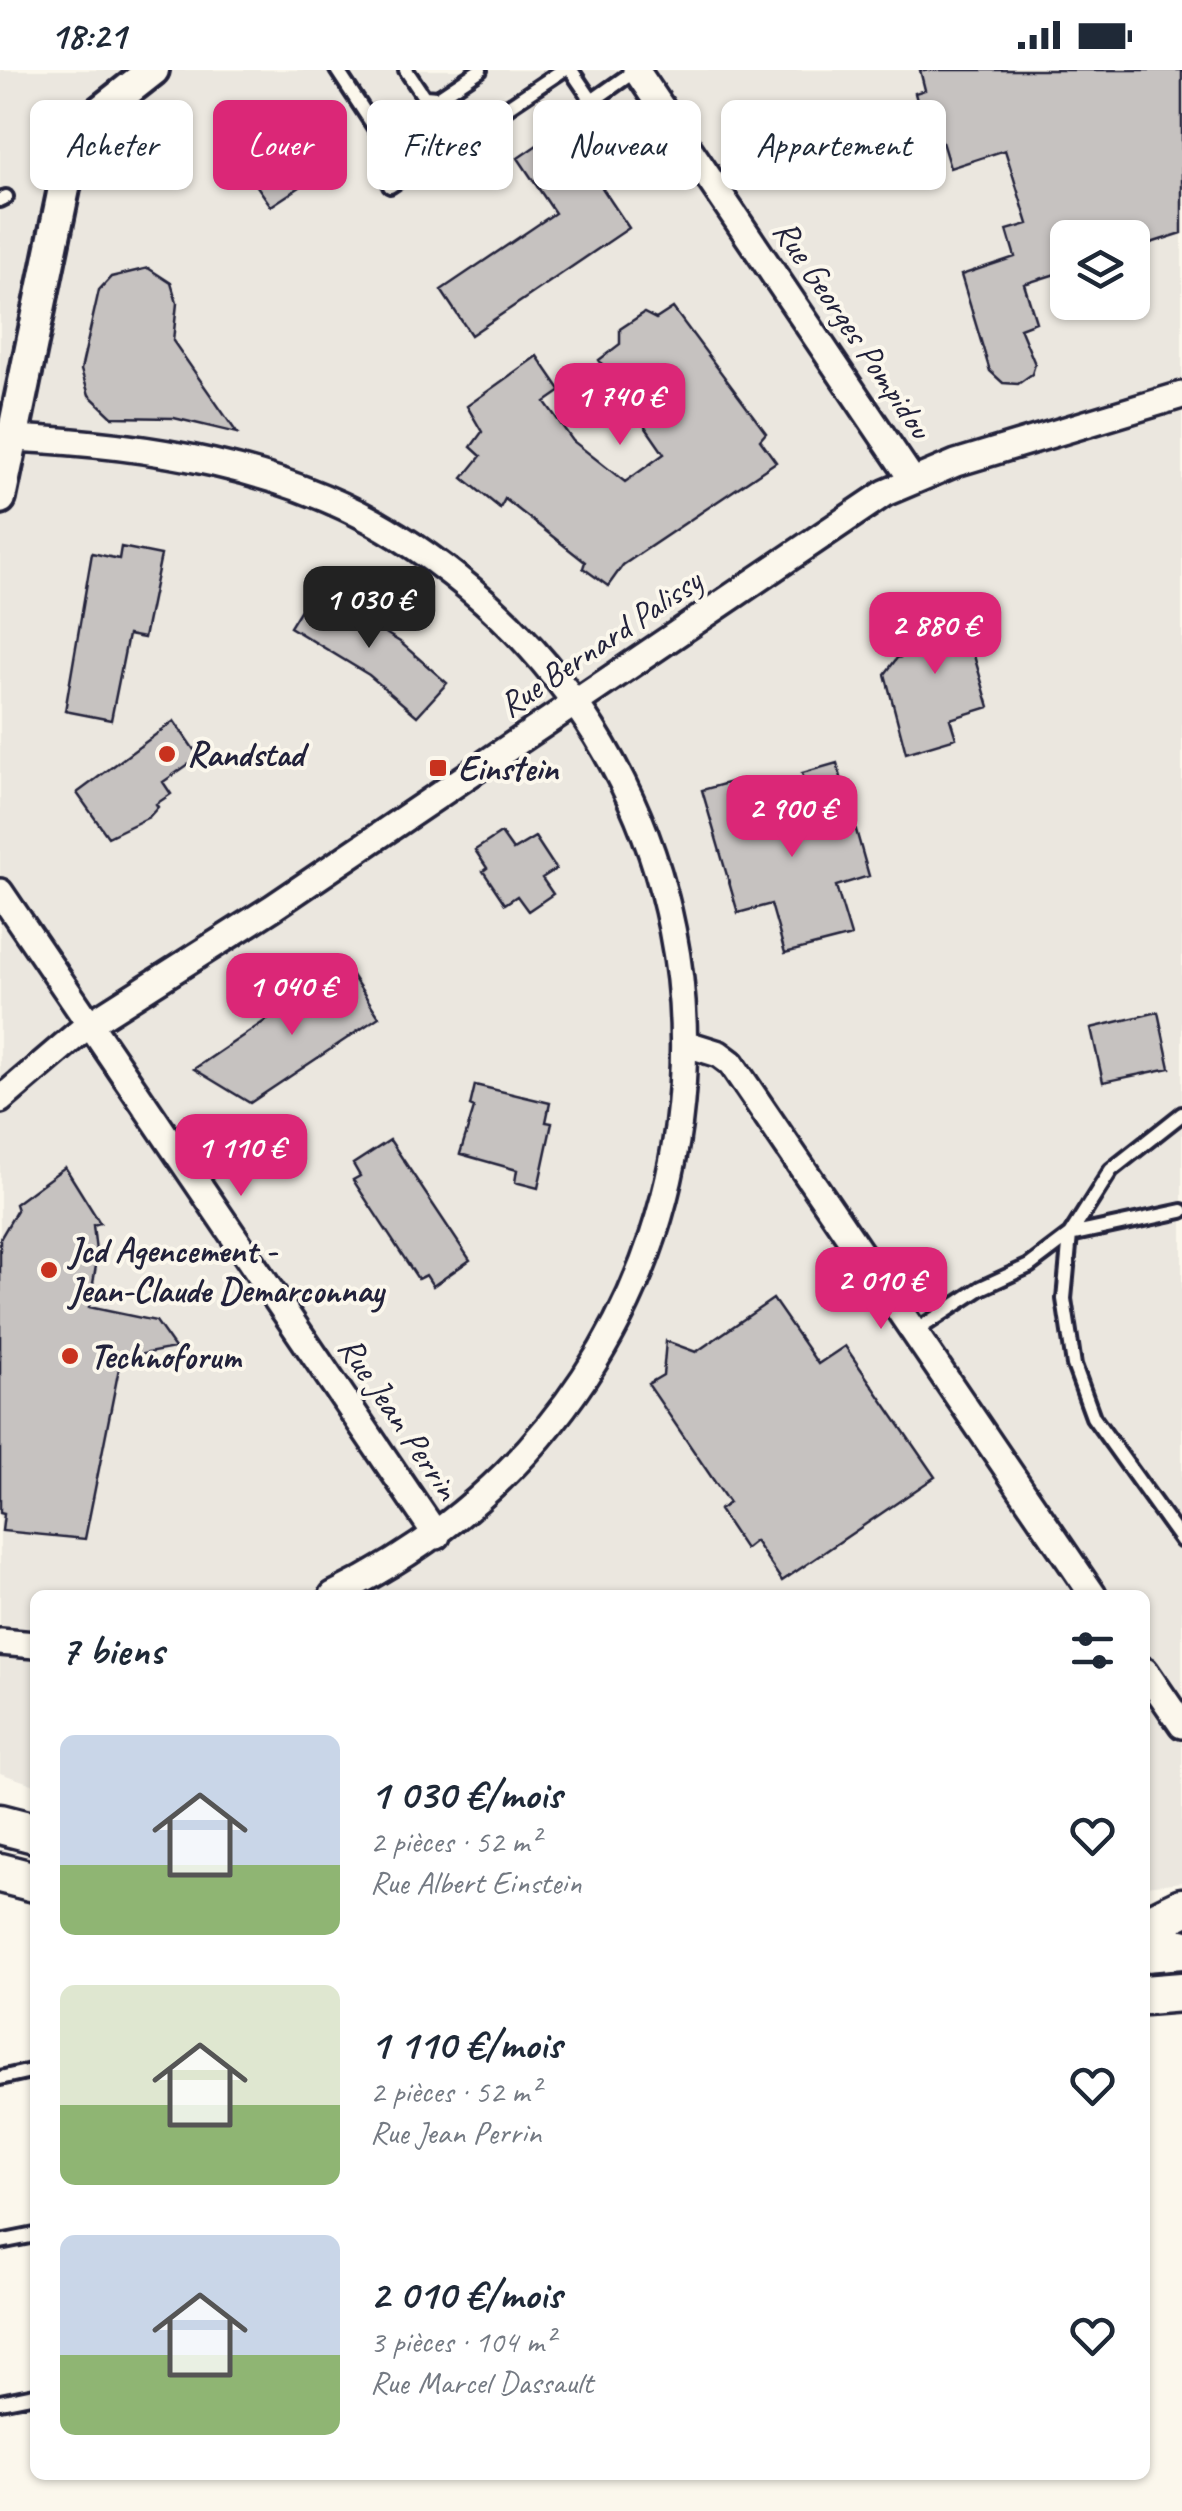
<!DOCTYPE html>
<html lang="fr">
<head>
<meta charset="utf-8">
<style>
	:root { --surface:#fff; --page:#f2f2f3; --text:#1f2937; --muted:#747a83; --accent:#db2777 }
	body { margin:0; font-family:Caveat,sans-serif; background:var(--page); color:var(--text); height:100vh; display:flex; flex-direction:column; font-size:38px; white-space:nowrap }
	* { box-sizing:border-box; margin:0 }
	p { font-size:32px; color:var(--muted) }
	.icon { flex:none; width:55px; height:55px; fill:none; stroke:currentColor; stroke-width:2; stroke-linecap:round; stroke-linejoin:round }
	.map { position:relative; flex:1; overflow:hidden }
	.drawer { position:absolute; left:30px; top:1520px; width:1120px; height:890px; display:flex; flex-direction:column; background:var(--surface); border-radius:15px; box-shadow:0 2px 8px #0004 }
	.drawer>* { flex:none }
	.banner { position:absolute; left:30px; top:30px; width:1122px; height:90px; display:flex; gap:20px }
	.buttons { position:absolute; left:1050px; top:150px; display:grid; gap:20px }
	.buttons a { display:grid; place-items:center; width:100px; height:100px; border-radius:15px; background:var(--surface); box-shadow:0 2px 8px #0004; font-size:50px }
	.price { position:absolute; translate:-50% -85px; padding:0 22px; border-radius:20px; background:var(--accent); color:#fff; font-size:32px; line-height:65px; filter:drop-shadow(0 2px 5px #0008) }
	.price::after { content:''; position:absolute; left:50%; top:60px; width:30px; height:22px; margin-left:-15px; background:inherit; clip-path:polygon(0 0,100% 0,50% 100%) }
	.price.current { background:#222; color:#fff }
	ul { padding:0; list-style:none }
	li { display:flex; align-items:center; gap:30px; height:250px; padding:0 30px }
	li span { display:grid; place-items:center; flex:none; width:280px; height:200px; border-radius:15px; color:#555 }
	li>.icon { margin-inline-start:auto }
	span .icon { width:120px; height:120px; fill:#fffc; stroke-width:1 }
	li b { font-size:42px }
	h2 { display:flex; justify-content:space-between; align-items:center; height:120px; padding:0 30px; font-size:42px }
	.chip { padding:0 35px; border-radius:15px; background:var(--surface); box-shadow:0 2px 8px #0004; font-size:35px; line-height:90px }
	.chip.current { background:var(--accent); color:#fff }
	.status { display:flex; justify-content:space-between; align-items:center; height:70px; padding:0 50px; background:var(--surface); direction:ltr }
	.status svg { height:28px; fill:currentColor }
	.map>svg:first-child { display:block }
	.built { fill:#ebe7df; fill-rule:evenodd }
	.building { fill:#c6c2c0; stroke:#22223b; stroke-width:2.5 }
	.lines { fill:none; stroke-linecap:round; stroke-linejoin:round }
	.service-casing { stroke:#22223b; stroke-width:20 }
	.minor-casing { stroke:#22223b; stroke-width:32 }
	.tertiary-casing { stroke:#22223b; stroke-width:38 }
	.primary-casing { stroke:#22223b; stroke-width:45 }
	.service { stroke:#fbf7ec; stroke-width:12 }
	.minor { stroke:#fbf7ec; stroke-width:25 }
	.tertiary { stroke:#fbf7ec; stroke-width:30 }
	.primary { stroke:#fbf7ec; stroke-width:38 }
	.poi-dot { fill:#c8321e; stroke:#fbf7ec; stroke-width:4 }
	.labels { text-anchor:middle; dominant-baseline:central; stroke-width:8; stroke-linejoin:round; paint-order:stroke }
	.street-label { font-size:35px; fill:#22223b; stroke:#fbf7ec }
	.poi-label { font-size:35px; font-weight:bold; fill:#22223b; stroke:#fbf7ec; text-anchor:start }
</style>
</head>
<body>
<div class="status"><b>18:21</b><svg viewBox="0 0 49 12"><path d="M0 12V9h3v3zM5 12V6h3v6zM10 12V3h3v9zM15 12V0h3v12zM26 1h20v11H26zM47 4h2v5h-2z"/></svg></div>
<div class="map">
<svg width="1182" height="2441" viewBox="0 0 1182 2441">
	<rect width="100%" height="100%" fill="#fbf7ec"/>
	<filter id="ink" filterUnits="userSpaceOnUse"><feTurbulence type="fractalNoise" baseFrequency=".01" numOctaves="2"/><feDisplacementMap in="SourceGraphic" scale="20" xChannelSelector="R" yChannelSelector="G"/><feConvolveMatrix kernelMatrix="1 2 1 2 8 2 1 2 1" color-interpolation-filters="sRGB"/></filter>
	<g filter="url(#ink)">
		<path class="built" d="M 0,0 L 1182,0 L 1182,1812 L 1145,1816 L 1145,1525 L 35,1525 L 35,1715 L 0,1703 ZM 1068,168 L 1132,168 L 1132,232 L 1068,232 Z"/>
		<path class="building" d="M 920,0 L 1182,0 L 1182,163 L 1132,179 L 1132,168 L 1068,168 L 1068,200 L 1024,214 L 1036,252 L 1020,258 L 1035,294 L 1032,304 L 1018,314 L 1003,313 L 990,301 L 961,205 L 1015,187 L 1007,160 L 1028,154 L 1005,80 L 950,98 L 942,72 L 929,75 L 911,65 L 921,46 L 915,23 L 925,20 Z
			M 296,35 L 335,94 L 271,136 L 231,79 Z
			M 562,58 L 629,158 L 471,265 L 441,220 L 555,143 L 518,88 Z
			M 148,198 L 171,213 L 177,233 L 173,271 L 237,363 L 174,348 L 112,347 L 89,325 L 81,300 L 99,220 L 111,207 Z
			M 673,238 L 766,363 L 760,370 L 776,392 L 623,495 L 608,516 L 583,498 L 585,492 L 505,429 L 500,438 L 463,408 L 481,386 L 471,377 L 482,362 L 467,336 L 537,286 L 561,321 L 545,332 L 573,371 L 625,412 L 664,384 L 599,290 L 620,274 L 620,259 L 644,243 L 656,249 Z
			M 121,477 L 161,485 L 144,568 L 128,565 L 111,650 L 65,641 L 92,483 L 119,489 Z
			M 314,518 L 400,572 L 447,613 L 417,646 L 369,605 L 290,557 Z
			M 956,524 L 989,637 L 950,649 L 956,668 L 906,683 L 885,604 L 897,588 L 905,586 L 921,533 Z
			M 174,651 L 199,687 L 163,712 L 171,724 L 156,734 L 158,737 L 149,747 L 108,767 L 77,723 Z
			M 837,693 L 869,806 L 836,816 L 851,866 L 785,883 L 771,834 L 738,843 L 702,720 L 738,710 L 754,765 L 815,747 L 802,703 Z
			M 501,763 L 513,780 L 535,767 L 556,799 L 542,808 L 553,824 L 528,841 L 517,826 L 505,834 L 483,801 L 487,798 L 475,780 Z
			M 346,896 L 379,947 L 250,1033 L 194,999 Z
			M 1158,942 L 1170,998 L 1103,1012 L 1091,958 Z
			M 475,1015 L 550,1033 L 546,1052 L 552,1053 L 538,1118 L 515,1112 L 517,1100 L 460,1084 L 474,1038 L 470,1036 Z
			M 390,1070 L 470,1190 L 433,1216 L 426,1205 L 418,1209 L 353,1110 L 360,1106 L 353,1094 Z
			M 65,1097 L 100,1153 L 93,1155 L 97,1190 L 89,1237 L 156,1251 L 175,1278 L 121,1288 L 85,1469 L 2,1461 L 4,1444 L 0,1443 L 0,1169 L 17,1140 L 15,1134 Z
			M 773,1229 L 818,1294 L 845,1276 L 935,1407 L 782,1511 L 755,1471 L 745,1479 L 719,1440 L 729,1433 L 648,1314 L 663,1305 L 666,1271 L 696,1282 Z"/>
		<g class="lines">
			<defs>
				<path id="service" d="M 337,0 L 406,105
					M 406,0 L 424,27 L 438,28 L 480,0
					M 571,0 L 592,31 L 636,0
					M 390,116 L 563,0
					M 0,130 L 6,127
					M 1182,1141 L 1070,1165 L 1064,1229 L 1074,1295 L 1093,1347 L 1182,1471
					M 914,1262 L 981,1218 L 1029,1196 L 1070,1165 L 1111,1100 L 1182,1044
					M 0,2008 L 35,2000
					M 0,2172 L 35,2165
					M 0,2332 L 35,2325"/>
				<path id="minor" d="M 636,0 L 911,408
					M 12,368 C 143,374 286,395 398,466 C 808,726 768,1315 333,1525
					M 0,822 L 437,1466
					M 684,973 L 719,984 L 731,993 L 1093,1525
					M 0,1030 L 88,955 L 272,838 L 885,423 L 956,393 L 1182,325
					M 0,1572 L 35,1575
					M 1145,1601 L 1182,1655"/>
				<path id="tertiary" d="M 0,428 L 67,104 L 97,44 L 153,0"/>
				<path id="primary" d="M 0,1754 L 35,1763
					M 0,1803 L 35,1812
					M 1145,1856 L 1182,1838
					M 1145,1882 L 1182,1879
					M 1145,1925 L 1182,1922"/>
			</defs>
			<use href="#service" class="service-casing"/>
			<use href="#minor" class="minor-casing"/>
			<use href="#tertiary" class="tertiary-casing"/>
			<use href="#primary" class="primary-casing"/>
			<use href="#service" class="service"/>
			<use href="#minor" class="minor"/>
			<use href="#tertiary" class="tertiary"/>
			<use href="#primary" class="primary"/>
		</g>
	</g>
	<g class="poi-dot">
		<circle cx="167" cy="684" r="10"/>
		<rect x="428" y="688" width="20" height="20" rx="5"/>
		<circle cx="49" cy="1200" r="10"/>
		<circle cx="70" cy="1286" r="10"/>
	</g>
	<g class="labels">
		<g class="street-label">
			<text transform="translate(853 259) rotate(56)">Rue Georges Pompidou</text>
			<text transform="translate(600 573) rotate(-34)">Rue Bernard Palissy</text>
			<text transform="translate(399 1348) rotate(56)">Rue Jean Perrin</text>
		</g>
		<g class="poi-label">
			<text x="187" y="684">Randstad</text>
			<text x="458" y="698">Einstein</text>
			<text x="69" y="1180">Jcd Agencement -<tspan x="69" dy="40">Jean-Claude Demarconnay</tspan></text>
			<text x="90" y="1286">Technoforum</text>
		</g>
	</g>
</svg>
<div class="buttons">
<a><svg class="icon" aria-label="layers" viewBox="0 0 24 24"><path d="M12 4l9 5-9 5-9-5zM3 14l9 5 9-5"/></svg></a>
</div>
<b class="price" style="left:620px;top:378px">1 740 €</b>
<b class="price current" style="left:369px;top:581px">1 030 €</b>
<b class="price" style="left:935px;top:607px">2 880 €</b>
<b class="price" style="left:792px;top:790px">2 900 €</b>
<b class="price" style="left:292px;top:968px">1 040 €</b>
<b class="price" style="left:241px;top:1129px">1 110 €</b>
<b class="price" style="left:881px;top:1262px">2 010 €</b>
<div class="banner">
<a class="chip">Acheter</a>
<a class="chip current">Louer</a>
<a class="chip">Filtres</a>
<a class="chip">Nouveau</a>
<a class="chip">Appartement</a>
</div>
<section class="drawer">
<h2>7 biens<svg class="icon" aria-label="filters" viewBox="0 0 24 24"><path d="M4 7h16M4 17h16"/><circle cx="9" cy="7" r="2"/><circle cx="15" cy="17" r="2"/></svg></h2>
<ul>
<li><span style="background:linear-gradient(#c9d6e8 65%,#8fb573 0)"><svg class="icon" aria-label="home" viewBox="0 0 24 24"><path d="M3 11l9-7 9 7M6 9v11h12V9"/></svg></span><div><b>1 030 €/mois</b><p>2 pièces · 52 m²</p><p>Rue Albert Einstein</p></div><svg class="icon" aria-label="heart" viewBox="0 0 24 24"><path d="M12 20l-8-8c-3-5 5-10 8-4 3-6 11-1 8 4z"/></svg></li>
<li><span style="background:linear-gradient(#dfe7d0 60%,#8fb573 0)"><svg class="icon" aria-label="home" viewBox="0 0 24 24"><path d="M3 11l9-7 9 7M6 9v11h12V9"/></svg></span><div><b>1 110 €/mois</b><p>2 pièces · 52 m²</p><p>Rue Jean Perrin</p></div><svg class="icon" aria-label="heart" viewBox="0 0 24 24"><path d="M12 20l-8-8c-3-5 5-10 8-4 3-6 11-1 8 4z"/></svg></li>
<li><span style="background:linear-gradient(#c9d6e8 60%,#8fb573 0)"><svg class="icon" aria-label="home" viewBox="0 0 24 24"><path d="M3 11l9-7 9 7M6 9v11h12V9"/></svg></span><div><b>2 010 €/mois</b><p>3 pièces · 104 m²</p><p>Rue Marcel Dassault</p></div><svg class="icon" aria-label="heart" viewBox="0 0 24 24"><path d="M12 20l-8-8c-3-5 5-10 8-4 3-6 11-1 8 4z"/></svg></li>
</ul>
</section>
</div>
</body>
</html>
